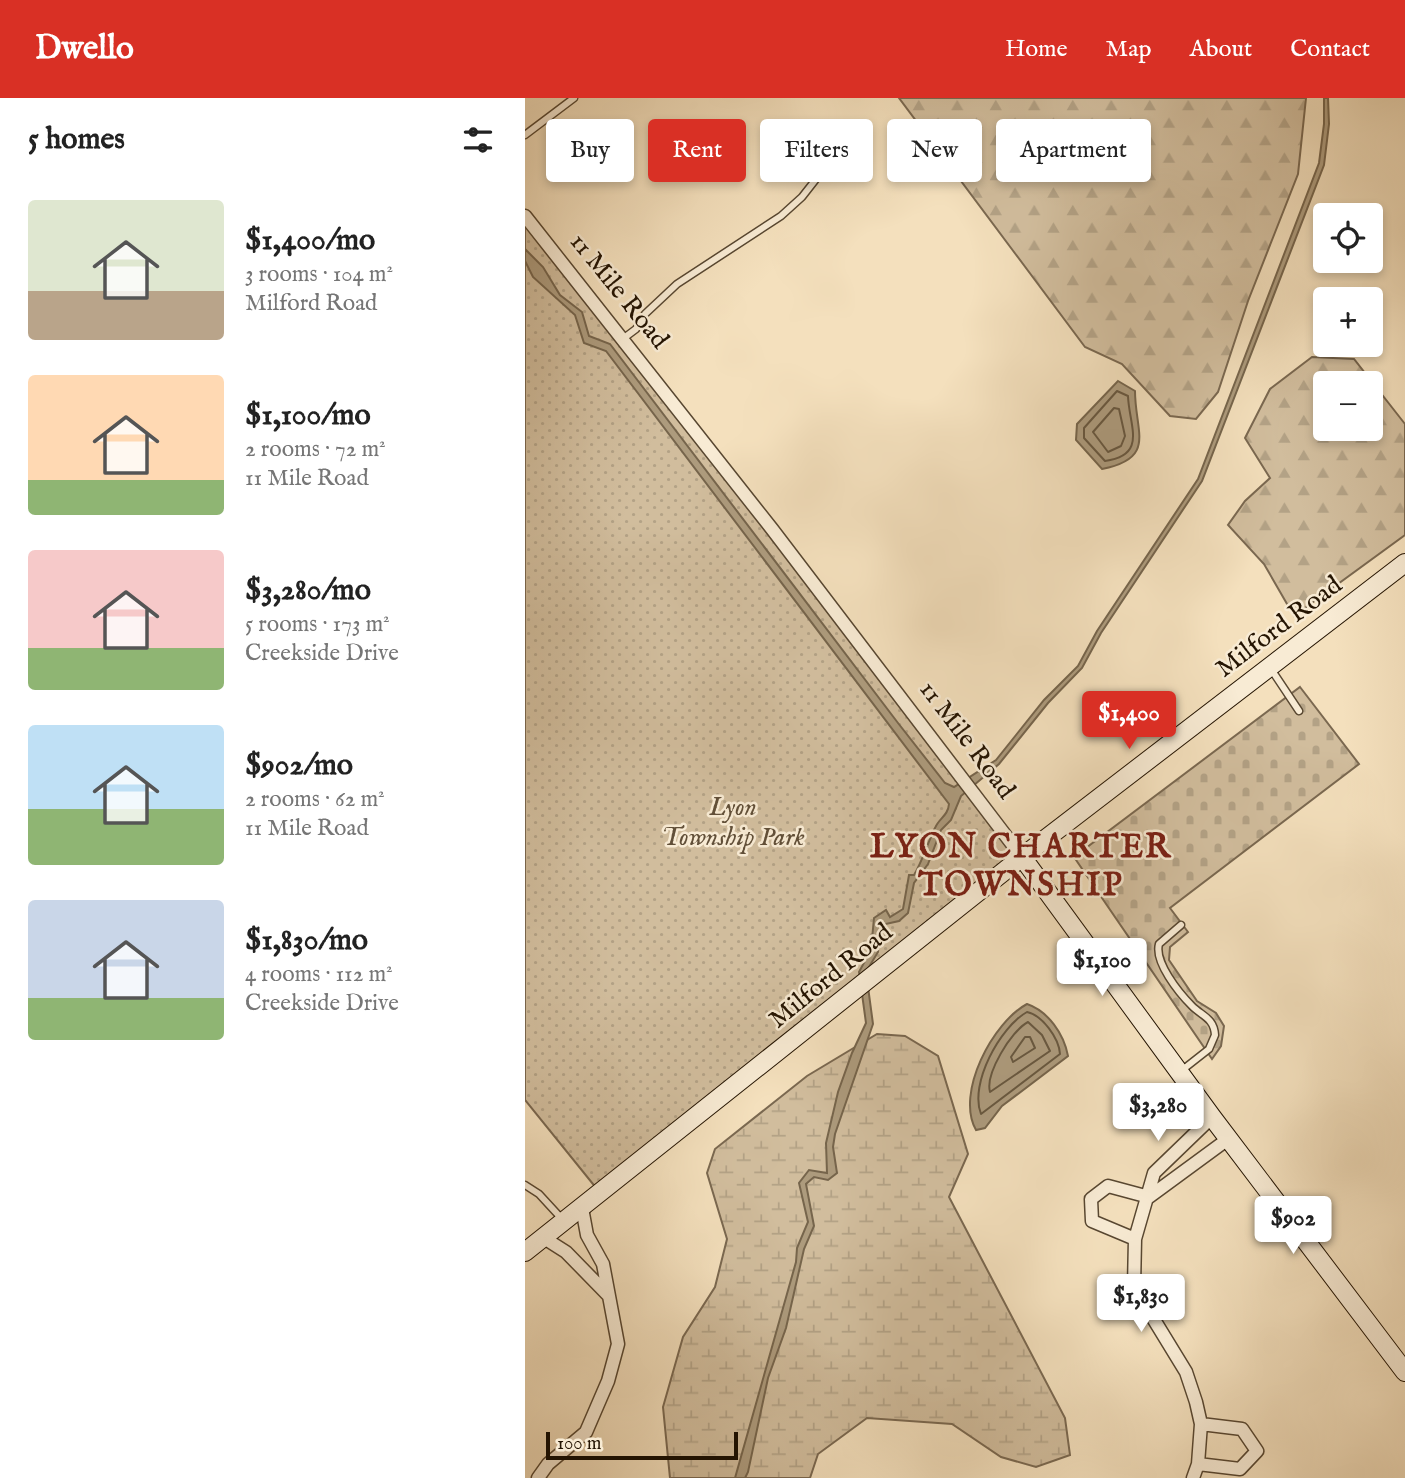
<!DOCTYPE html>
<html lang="en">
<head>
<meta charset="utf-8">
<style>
	:root { --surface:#fff; --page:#f2f2f2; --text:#222; --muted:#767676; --accent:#d93025 }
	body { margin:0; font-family:"IM FELL English",serif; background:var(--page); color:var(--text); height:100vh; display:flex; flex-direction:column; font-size:26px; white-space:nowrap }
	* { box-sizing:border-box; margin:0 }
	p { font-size:23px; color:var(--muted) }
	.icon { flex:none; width:38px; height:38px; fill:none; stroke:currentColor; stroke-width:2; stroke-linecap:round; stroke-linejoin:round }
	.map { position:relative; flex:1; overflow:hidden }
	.panel { display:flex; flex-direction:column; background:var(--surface); width:525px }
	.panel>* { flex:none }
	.guide { position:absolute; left:21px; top:21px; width:665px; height:63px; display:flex; gap:14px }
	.fabs { position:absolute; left:788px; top:105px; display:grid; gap:14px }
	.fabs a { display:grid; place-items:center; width:70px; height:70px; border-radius:7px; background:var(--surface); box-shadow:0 4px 10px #0003; font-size:35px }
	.scale { position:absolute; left:21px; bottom:18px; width:192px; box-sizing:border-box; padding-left:7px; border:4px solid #241402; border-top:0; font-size:19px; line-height:24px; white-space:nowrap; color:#241402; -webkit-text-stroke:5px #f8ebd4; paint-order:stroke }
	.price { position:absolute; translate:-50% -60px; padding:0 16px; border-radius:7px; background:#fff; color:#222; font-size:23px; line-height:46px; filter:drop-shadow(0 2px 4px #0008) }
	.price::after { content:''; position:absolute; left:50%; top:42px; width:21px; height:16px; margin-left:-10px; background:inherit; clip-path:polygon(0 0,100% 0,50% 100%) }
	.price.active { background:var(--accent); color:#fff }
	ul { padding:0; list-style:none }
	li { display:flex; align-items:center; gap:21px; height:175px; padding:0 28px }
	li span { display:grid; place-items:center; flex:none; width:196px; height:140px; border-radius:7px; color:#555 }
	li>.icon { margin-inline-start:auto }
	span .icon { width:84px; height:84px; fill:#fffc; stroke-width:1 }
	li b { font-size:30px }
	h2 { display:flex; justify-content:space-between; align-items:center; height:84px; padding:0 28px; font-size:30px }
	.pill { padding:0 24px; border-radius:7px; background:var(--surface); box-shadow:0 4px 10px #0003; font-size:24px; line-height:63px }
	.pill.active { background:var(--accent); color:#fff }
	header { display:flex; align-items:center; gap:42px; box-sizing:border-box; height:98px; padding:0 35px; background:var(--accent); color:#fff }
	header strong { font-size:33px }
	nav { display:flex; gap:38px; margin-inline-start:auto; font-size:24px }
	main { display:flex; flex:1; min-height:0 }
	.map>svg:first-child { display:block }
	.forest { fill:url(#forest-firs); stroke:#7a6850; stroke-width:2; fill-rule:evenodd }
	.wetland { fill:url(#wetland-marsh); stroke:#7a6850; stroke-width:2 }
	.cemetery { fill:url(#cemetery-stones); stroke:#7a6850; stroke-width:2 }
	.park { fill:url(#park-dots); stroke:#7a6850; stroke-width:2 }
	.water { fill:#ad9b7d; stroke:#76654c; stroke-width:2 }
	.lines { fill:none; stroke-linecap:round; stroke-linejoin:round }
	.shore { stroke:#685840; stroke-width:2 }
	.lane-casing { stroke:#584731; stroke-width:9 }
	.street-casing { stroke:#584731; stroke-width:15 }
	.secondary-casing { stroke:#241402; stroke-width:20 }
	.lane { stroke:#f8ebd4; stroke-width:6 }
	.street { stroke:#f8ebd4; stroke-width:12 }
	.secondary { stroke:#f8ebd4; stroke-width:18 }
	.labels { text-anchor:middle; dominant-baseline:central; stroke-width:5; stroke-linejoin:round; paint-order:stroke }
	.street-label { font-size:26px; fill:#241402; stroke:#f8ebd4 }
	.park-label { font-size:26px; font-style:italic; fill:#614f38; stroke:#f8ebd4 }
	.district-label { font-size:33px; font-weight:bold; letter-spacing:2px; fill:#7a1f14; stroke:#f8ebd4 }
</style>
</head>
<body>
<header>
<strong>Dwello</strong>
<nav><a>Home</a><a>Map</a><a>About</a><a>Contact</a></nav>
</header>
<main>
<section class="panel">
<h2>5 homes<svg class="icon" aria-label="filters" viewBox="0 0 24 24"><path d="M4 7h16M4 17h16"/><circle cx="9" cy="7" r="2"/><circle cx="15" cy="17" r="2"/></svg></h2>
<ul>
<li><span style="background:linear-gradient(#dfe7d0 65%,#b9a48a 0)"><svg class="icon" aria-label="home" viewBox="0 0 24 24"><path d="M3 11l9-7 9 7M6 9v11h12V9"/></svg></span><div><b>$1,400/mo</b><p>3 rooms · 104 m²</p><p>Milford Road</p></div></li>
<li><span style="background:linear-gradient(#ffd9b3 75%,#8fb573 0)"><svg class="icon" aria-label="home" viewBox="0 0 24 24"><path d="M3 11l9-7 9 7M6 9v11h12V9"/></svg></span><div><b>$1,100/mo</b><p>2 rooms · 72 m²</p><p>11 Mile Road</p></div></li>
<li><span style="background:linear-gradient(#f6c9c9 70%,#8fb573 0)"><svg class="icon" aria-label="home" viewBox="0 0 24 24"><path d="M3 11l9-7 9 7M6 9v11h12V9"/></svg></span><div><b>$3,280/mo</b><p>5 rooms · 173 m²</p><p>Creekside Drive</p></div></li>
<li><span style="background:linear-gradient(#bfe0f5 60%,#8fb573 0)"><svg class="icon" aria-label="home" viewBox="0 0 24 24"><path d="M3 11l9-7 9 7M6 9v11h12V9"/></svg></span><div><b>$902/mo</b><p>2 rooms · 62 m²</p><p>11 Mile Road</p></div></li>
<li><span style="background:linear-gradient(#c9d6e8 70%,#8fb573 0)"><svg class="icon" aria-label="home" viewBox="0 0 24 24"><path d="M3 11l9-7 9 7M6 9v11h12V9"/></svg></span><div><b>$1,830/mo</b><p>4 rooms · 112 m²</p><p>Creekside Drive</p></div></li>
</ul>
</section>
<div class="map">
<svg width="880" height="1380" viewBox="0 0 880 1380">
	<defs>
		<pattern id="forest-firs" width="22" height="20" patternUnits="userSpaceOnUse" patternTransform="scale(1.75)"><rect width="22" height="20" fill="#d1bd9d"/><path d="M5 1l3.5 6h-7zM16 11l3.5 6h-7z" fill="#b3a286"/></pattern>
		<pattern id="wetland-marsh" width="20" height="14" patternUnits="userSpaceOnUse" patternTransform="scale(1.75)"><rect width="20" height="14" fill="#d1bd9d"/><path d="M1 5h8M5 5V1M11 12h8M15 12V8" fill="none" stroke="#b3a286"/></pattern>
		<pattern id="cemetery-stones" width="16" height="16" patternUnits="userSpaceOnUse" patternTransform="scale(1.75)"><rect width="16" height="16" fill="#d1bd9d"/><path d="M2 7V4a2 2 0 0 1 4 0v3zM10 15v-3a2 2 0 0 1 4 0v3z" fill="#b3a286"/></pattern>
		<pattern id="park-dots" width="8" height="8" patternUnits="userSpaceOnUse" patternTransform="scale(1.75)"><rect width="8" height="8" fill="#d1bd9d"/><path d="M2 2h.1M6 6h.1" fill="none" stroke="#b3a286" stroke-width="1.8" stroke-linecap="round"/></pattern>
	</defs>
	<rect width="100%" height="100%" fill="#f4e0bd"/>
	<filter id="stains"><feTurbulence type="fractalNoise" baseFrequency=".00286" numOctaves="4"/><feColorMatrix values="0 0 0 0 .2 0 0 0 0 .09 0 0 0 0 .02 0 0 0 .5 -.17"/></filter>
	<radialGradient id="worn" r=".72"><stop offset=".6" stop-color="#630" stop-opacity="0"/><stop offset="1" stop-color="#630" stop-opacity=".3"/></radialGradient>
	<path class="forest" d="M 374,0 L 781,0 L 773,76 L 723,203 L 693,294 L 671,321 L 645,318 L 597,266 L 560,249 Z
		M 787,259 L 829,261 L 880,326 L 880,437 L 769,518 L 739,466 L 703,427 L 720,403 L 745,380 L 720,340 L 745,291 ZM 845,285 L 845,331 L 800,331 L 800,285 Z"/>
	<path class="wetland" d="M 352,936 L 380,938 L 413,958 L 443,1056 L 424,1099 L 540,1320 L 545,1357 L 511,1369 L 476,1359 L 427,1326 L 342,1320 L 293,1356 L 285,1380 L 145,1380 L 138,1309 L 158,1239 L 190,1189 L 202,1141 L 182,1075 L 190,1051 L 282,978 Z"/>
	<path class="cemetery" d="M 775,589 L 834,666 L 645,810 L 663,834 L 645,849 L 644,862 L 672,903 L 691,915 L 699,928 L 696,948 L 687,961 L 549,759 Z"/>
	<path class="park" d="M 0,121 L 497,759 L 76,1096 L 0,1002 Z"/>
	<path class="water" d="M 799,0 L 803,0 L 804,26 L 799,67 L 677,383 L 576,535 L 557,570 L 523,605 L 474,666 L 436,698 L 426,722 L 416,732 L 403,766 L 389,785 L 383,815 L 374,823 L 356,827 L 353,854 L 341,874 L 348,926 L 310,1036 L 308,1049 L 312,1075 L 303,1082 L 289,1079 L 281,1086 L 289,1128 L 279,1151 L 261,1230 L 243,1280 L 223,1374 L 220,1380 L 210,1380 L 271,1164 L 272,1150 L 283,1124 L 274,1085 L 284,1072 L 302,1075 L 301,1045 L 313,994 L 327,955 L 341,925 L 334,874 L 346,852 L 349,820 L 361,812 L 365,819 L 378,811 L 384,777 L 389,777 C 398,762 402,746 410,730 C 414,720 423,718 424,706 L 81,253 L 59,245 L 50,217 L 8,179 L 0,163 L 0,151 L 18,169 L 35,197 L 57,214 L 64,238 L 85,246 L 373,625 L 420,685 L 429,689 L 471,662 L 519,602 L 553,568 L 572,533 L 673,381 L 794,65 L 799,26 Z
		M 593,283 L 610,293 C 610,334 632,360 577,371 L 551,342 L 552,326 Z
		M 502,906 C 523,913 539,936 543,958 L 477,1008 L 460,1030 L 451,1032 C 430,995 468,924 502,906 Z"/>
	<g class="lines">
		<path class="shore" d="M 592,293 L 603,298 C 604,328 623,357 580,363 L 559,340 L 559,330 Z
			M 589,310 L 594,311 L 600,338 L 596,348 L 583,354 L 568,334 Z
			M 502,914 C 517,917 534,940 535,956 L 456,1016 C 444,986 475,929 502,914 Z
			M 503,924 L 517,937 L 525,953 L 465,994 C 460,976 486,933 503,924 Z
			M 500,939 L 505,939 L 510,950 L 488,964 L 486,959 Z"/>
		<defs>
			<path id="lane" d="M 0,37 L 49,0
				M 99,240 L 111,231 L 120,216 L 152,186 L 256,118 L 277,99 L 295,76 L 318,30
				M 746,571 L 774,613
				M 656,827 L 634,846 C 629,864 654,895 667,908 C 677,918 689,920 690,937 L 684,951 L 656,973
				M 0,1087 L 14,1096 L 37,1121"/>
			<path id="street" d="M 0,118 L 247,431 L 497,759
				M 19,1140 L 41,1154 L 84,1198
				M 610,1141 L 567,1123 L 566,1101 L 583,1088 L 624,1099 L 703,1041
				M 673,1366 L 715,1371 L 732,1353 L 717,1331 L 676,1326
				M 13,1380 L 23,1366 L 61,1334 L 83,1283 L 93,1246 L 78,1166 L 62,1137 L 57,1110
				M 668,1380 L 673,1366 L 676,1326 L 671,1304 L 661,1274 L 609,1189 L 610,1141 L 629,1075 L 687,1019"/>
			<path id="secondary" d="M 497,759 L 687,1019 L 880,1274
				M 0,1154 L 497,759 L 880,465"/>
		</defs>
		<use href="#lane" class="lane-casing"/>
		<use href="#street" class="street-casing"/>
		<use href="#secondary" class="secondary-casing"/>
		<use href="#lane" class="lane"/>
		<use href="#street" class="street"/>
		<use href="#secondary" class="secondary"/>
	</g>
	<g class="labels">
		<g class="street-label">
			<text transform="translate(94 193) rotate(51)">11 Mile Road</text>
			<text transform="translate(754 529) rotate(-37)">Milford Road</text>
			<text transform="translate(442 642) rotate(53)">11 Mile Road</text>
			<text transform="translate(306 878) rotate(-39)">Milford Road</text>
		</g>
		<g class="park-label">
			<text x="208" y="709">Lyon<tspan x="208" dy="30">Township Park</tspan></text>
		</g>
		<g class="district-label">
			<text x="496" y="750">LYON CHARTER<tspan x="496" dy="38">TOWNSHIP</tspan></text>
		</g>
	</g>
	<rect width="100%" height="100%" filter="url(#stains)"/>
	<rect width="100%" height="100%" fill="url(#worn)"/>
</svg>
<div class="fabs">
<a><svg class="icon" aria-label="locate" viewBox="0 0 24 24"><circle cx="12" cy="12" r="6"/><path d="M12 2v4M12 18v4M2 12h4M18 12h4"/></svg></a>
<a>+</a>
<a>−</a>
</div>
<div class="scale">100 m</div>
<b class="price active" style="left:604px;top:653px">$1,400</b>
<b class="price" style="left:577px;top:900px">$1,100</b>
<b class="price" style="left:633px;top:1045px">$3,280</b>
<b class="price" style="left:768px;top:1158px">$902</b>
<b class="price" style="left:616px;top:1236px">$1,830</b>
<div class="guide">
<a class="pill">Buy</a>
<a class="pill active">Rent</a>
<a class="pill">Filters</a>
<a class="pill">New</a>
<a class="pill">Apartment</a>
</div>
</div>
</main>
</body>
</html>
